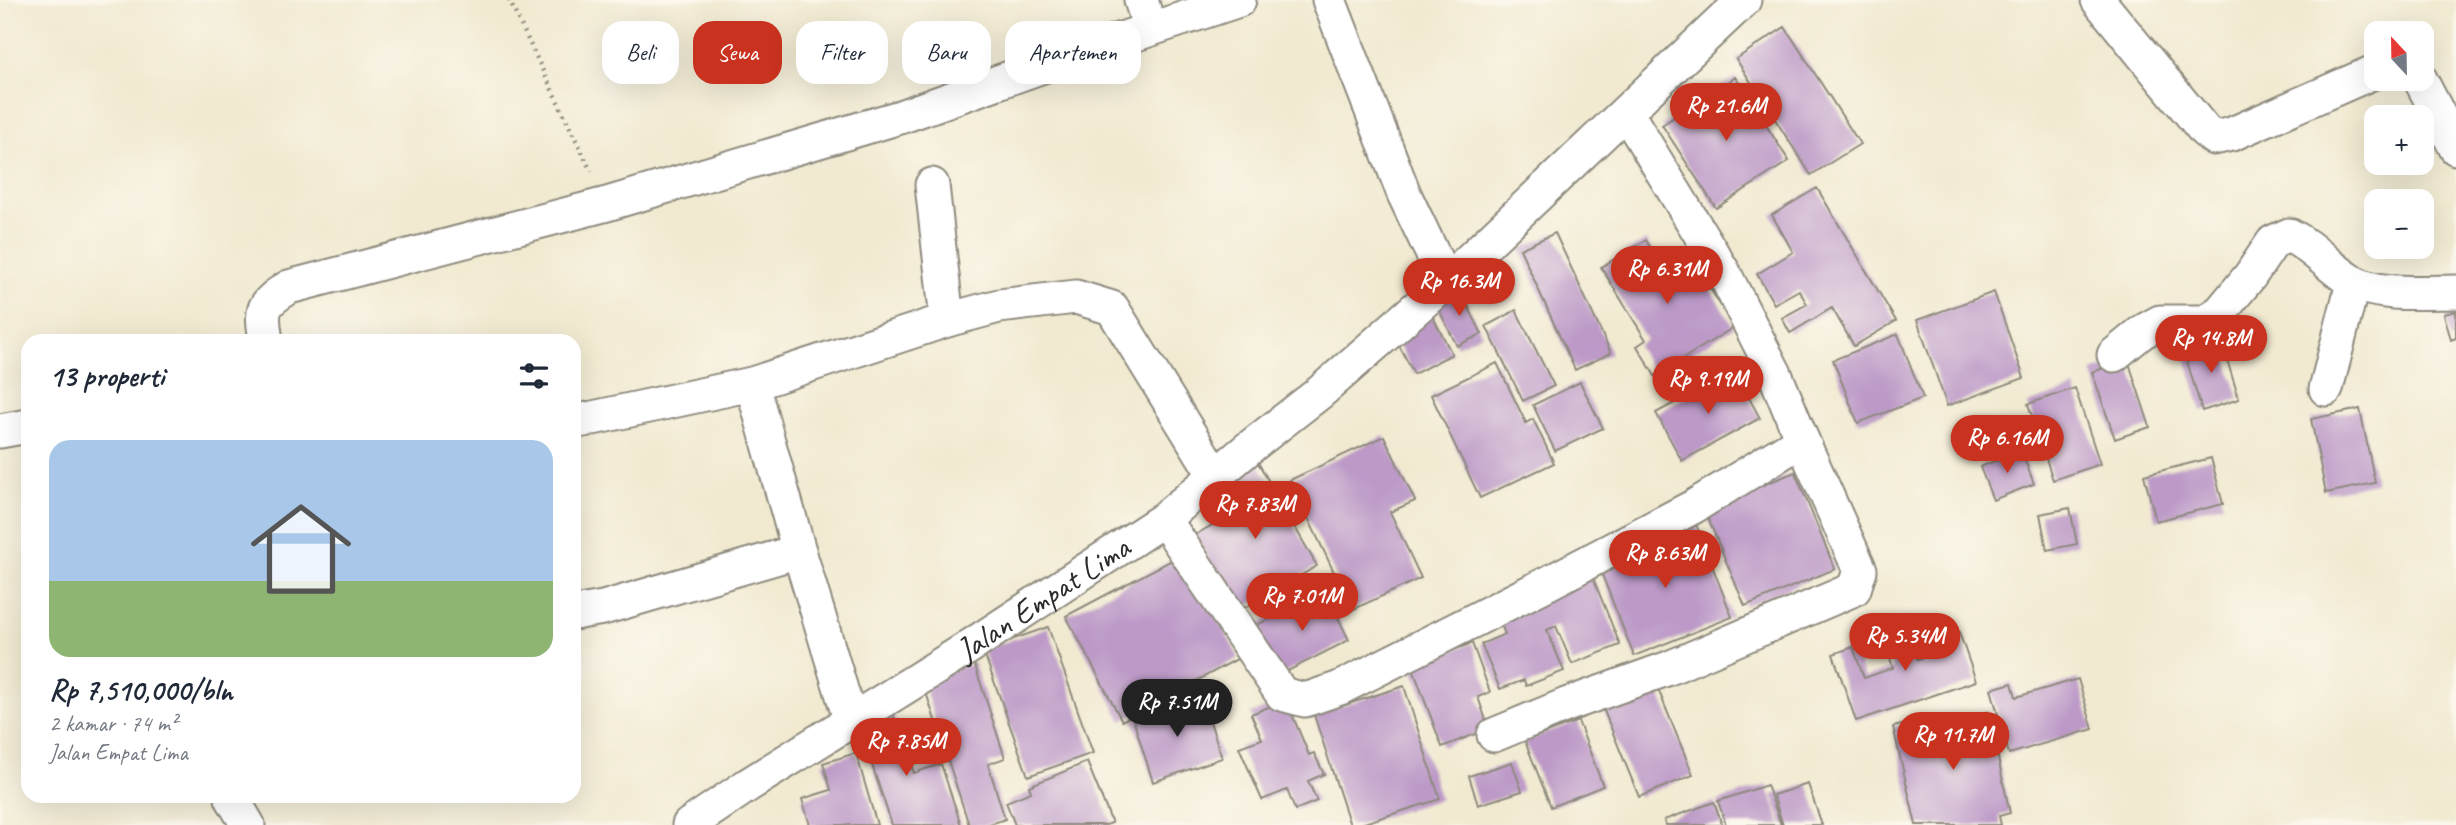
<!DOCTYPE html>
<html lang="id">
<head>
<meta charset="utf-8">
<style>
	:root { --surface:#fff; --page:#f2f2f3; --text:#1f2937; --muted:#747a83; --accent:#c8321e }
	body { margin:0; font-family:Caveat,sans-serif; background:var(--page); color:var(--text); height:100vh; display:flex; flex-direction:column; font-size:26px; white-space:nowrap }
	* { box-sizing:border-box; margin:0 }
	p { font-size:23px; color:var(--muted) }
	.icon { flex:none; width:38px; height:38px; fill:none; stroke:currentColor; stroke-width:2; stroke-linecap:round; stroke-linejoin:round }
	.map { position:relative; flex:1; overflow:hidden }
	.details { position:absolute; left:21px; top:334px; width:560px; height:469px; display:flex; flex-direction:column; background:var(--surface); border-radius:21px; box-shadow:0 7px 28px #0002 }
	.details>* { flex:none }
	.banner { position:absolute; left:602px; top:21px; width:665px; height:63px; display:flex; gap:14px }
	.needle { width:46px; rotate:338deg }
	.buttons { position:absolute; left:2364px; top:21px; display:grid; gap:14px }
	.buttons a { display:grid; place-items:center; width:70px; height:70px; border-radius:14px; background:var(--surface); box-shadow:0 7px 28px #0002; font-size:35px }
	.price { position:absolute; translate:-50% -60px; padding:0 16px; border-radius:24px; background:var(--accent); color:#fff; font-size:23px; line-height:46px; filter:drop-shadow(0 2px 4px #0008) }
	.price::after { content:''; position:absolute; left:50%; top:42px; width:21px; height:16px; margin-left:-10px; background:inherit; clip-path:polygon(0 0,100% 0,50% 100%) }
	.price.current { background:#222; color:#fff }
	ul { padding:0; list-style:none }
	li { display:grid; align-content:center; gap:14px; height:371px; padding:0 28px }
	li span { display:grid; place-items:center; height:217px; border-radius:21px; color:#555 }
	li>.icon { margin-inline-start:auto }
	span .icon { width:126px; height:126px; fill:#fffc; stroke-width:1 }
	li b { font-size:30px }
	h2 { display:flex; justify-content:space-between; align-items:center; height:84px; padding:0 28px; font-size:30px }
	.pill { padding:0 24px; border-radius:21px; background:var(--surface); box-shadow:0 7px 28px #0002; font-size:24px; line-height:63px }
	.pill.current { background:var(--accent); color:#fff }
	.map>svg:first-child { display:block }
	.building { fill:#bc99c7 }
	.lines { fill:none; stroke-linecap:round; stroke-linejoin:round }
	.minor-casing { stroke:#8e8a7e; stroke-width:37 }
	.path { stroke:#8e8a7e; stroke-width:4.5; stroke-dasharray:2 5; stroke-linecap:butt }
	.minor { stroke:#fff; stroke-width:33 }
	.labels { text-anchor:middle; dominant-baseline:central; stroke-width:5; stroke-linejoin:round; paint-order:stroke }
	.street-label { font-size:33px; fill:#2b2b2b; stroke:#fbf7ec }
</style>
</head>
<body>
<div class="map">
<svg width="2456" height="825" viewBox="0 0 2456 825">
	<rect width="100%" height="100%" fill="#fbf7ec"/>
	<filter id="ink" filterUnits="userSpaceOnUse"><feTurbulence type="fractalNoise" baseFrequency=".0143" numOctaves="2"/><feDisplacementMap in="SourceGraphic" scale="14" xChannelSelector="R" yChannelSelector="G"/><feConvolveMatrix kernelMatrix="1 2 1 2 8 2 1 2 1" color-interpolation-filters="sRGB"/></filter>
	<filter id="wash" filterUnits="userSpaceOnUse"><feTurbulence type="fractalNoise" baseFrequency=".00686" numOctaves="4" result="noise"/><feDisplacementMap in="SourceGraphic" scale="28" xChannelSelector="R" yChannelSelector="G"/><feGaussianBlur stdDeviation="1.57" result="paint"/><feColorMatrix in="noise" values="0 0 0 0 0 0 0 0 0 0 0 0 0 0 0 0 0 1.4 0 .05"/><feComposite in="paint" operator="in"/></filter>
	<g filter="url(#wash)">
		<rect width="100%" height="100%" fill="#f1ead1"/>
		<g id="blocks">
			<path class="building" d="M 1785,27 L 1860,144 L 1811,175 L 1736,59 Z
				M 1735,77 L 1789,161 L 1716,208 L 1662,125 Z
				M 1817,188 L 1896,321 L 1854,346 L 1832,308 L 1790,333 L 1782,318 L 1807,304 L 1799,290 L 1774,304 L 1757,274 L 1793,252 L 1772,215 Z
				M 1555,233 L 1611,353 L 1575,370 L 1520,249 Z
				M 1646,240 L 1667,275 L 1692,260 L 1734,327 L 1655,376 L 1637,346 L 1646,340 L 1601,267 Z
				M 1460,290 L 1482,334 L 1457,346 L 1435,302 Z
				M 1994,292 L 2024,378 L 1947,406 L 1917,320 Z
				M 1516,310 L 1554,386 L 1523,401 L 1486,326 Z
				M 2456,311 L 2456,338 L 2451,340 L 2444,314 Z
				M 1432,315 L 1452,354 L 1414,374 L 1394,336 Z
				M 1898,334 L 1923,398 L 1858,423 L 1833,360 Z
				M 2221,340 L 2239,399 L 2202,411 L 2184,351 Z
				M 2128,360 L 2150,427 L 2115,439 L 2092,372 Z
				M 1497,363 L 1526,423 L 1533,419 L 1554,463 L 1480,498 L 1431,395 Z
				M 1734,370 L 1760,418 L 1682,461 L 1656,413 Z
				M 1580,382 L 1603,428 L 1555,451 L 1533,405 Z
				M 2075,388 L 2100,464 L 2053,480 L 2028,404 Z
				M 2360,409 L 2375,483 L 2326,493 L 2311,419 Z
				M 1384,436 L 1415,501 L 1390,512 L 1421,578 L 1352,610 L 1290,480 Z
				M 2021,450 L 2034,484 L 1993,500 L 1980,467 Z
				M 2211,458 L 2223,504 L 2156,521 L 2144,475 Z
				M 1256,459 L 1317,566 L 1239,611 L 1195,535 L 1243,507 L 1226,477 Z
				M 1795,472 L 1835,569 L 1745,606 L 1704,509 Z
				M 2070,508 L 2077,544 L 2047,550 L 2040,514 Z
				M 1696,524 L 1732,617 L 1634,656 L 1597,562 Z
				M 1183,554 L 1239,658 L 1122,721 L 1066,616 Z
				M 1591,573 L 1620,645 L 1572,664 L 1556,626 L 1547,630 L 1564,671 L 1526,686 L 1524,680 L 1500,689 L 1481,644 L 1505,634 L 1496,612 Z
				M 1325,591 L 1349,640 L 1280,675 L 1255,626 Z
				M 1905,624 L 1918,660 L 1921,659 L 1917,646 L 1959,632 L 1976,681 L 1856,721 L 1833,654 L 1853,647 L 1864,678 L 1893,668 L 1881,632 Z
				M 1048,627 L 1093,753 L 1028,776 L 983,650 Z
				M 1472,643 L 1490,692 L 1478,697 L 1489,729 L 1442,747 L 1412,666 Z
				M 974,663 L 1005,758 L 988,764 L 1005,819 L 987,825 L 969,825 L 922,680 Z
				M 1654,679 L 1693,775 L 1639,797 L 1600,701 Z
				M 2078,679 L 2093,729 L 2009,754 L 1991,689 L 2012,683 L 2016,697 Z
				M 1404,686 L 1440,799 L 1358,825 L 1350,825 L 1314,715 Z
				M 1202,697 L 1222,758 L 1153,782 L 1133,719 Z
				M 1286,700 L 1309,755 L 1314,753 L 1324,774 L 1308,781 L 1317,801 L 1295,810 L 1287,790 L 1262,800 L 1239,747 L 1262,739 L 1251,714 Z
				M 892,711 L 914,773 L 941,764 L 961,825 L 892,825 L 858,723 Z
				M 1988,712 L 2010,813 L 1999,816 L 2001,825 L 1916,825 L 1893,727 L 1929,719 L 1936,748 L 1942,747 L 1937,723 Z
				M 1578,721 L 1603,786 L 1551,807 L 1525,741 Z
				M 856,753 L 877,825 L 810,825 L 802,799 L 831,790 L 823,763 Z
				M 1087,762 L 1112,823 L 1106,825 L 1015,825 L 1006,802 L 1031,792 L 1029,786 Z
				M 1512,762 L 1522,791 L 1478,805 L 1469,776 Z
				M 1808,784 L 1822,825 L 1783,825 L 1773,795 Z
				M 1767,785 L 1781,825 L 1726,825 L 1718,801 Z
				M 1714,802 L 1722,825 L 1666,825 L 1664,820 Z"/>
		</g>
	</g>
	<g filter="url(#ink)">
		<use href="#blocks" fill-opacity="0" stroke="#8e8a7e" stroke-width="2"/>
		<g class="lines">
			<defs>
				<g id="minor">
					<path d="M 1141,0 L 1150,29"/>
					<path d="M 1329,0 L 1404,194 L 1446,282"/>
					<path d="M 2098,0 L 2205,131 L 2214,138 L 2232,134 L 2376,71"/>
					<path d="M 2420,79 L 2456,148"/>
					<path d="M 932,185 L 947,320"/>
					<path d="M 266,341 C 261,308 261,305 289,287 L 607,204 L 900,117 L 1085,51 L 1239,0"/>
					<path d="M 2114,355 L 2142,332 L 2160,322 L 2205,322 L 2221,311 L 2250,276 L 2273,242 L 2289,235 C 2312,246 2328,266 2350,280 C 2374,297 2427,292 2456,292"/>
					<path d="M 752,384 L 947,320 L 999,306 L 1076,297 L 1112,308 L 1216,477"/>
					<path d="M 2326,389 L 2353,283"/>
					<path d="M 574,422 L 752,384 L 799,551 L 850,719"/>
					<path d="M 0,431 L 28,426"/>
					<path d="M 1164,519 L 1282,694 L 1305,700 L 1340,688 L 1550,582 L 1693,507 L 1802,440 L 1775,374 L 1724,273 L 1626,112"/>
					<path d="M 574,613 L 603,608 L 799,551"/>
					<path d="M 1494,735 L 1566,705 L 1669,668 L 1854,589 L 1860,570 L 1802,440"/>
					<path d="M 232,798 L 248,825"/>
					<path id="s1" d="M 689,825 L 748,785 L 963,651 L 1164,519 L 1250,447 L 1318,394 L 1446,282 L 1744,0"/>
				</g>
			</defs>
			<use href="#minor" class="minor-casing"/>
			<path class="path" d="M 509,0 L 591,171"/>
			<use href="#minor" class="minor"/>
		</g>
	</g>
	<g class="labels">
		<g class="street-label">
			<text stroke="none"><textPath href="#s1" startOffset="420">Jalan Empat Lima</textPath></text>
		</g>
	</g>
</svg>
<div class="buttons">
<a><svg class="needle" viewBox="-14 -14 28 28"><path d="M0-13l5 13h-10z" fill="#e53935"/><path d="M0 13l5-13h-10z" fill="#747a83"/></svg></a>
<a>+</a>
<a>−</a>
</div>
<b class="price" style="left:1726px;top:143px">Rp 21.6M</b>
<b class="price" style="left:1667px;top:306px">Rp 6.31M</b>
<b class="price" style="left:1459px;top:318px">Rp 16.3M</b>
<b class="price" style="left:2211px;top:375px">Rp 14.8M</b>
<b class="price" style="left:1708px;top:416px">Rp 9.19M</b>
<b class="price" style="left:2007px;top:475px">Rp 6.16M</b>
<b class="price" style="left:1255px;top:541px">Rp 7.83M</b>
<b class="price" style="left:1665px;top:590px">Rp 8.63M</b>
<b class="price" style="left:1302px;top:633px">Rp 7.01M</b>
<b class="price" style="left:1905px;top:673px">Rp 5.34M</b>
<b class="price current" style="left:1177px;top:739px">Rp 7.51M</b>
<b class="price" style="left:1953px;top:772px">Rp 11.7M</b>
<b class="price" style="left:906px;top:778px">Rp 7.85M</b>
<div class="banner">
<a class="pill">Beli</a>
<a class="pill current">Sewa</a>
<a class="pill">Filter</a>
<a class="pill">Baru</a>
<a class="pill">Apartemen</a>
</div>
<section class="details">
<h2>13 properti<svg class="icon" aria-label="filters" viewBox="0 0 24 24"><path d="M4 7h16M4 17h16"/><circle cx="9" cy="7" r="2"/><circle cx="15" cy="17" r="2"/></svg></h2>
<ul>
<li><span style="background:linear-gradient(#a9c7e8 65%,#8fb573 0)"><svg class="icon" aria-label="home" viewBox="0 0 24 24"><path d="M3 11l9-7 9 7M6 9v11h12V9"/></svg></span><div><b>Rp 7,510,000/bln</b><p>2 kamar · 74 m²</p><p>Jalan Empat Lima</p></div></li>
</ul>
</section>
</div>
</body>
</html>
